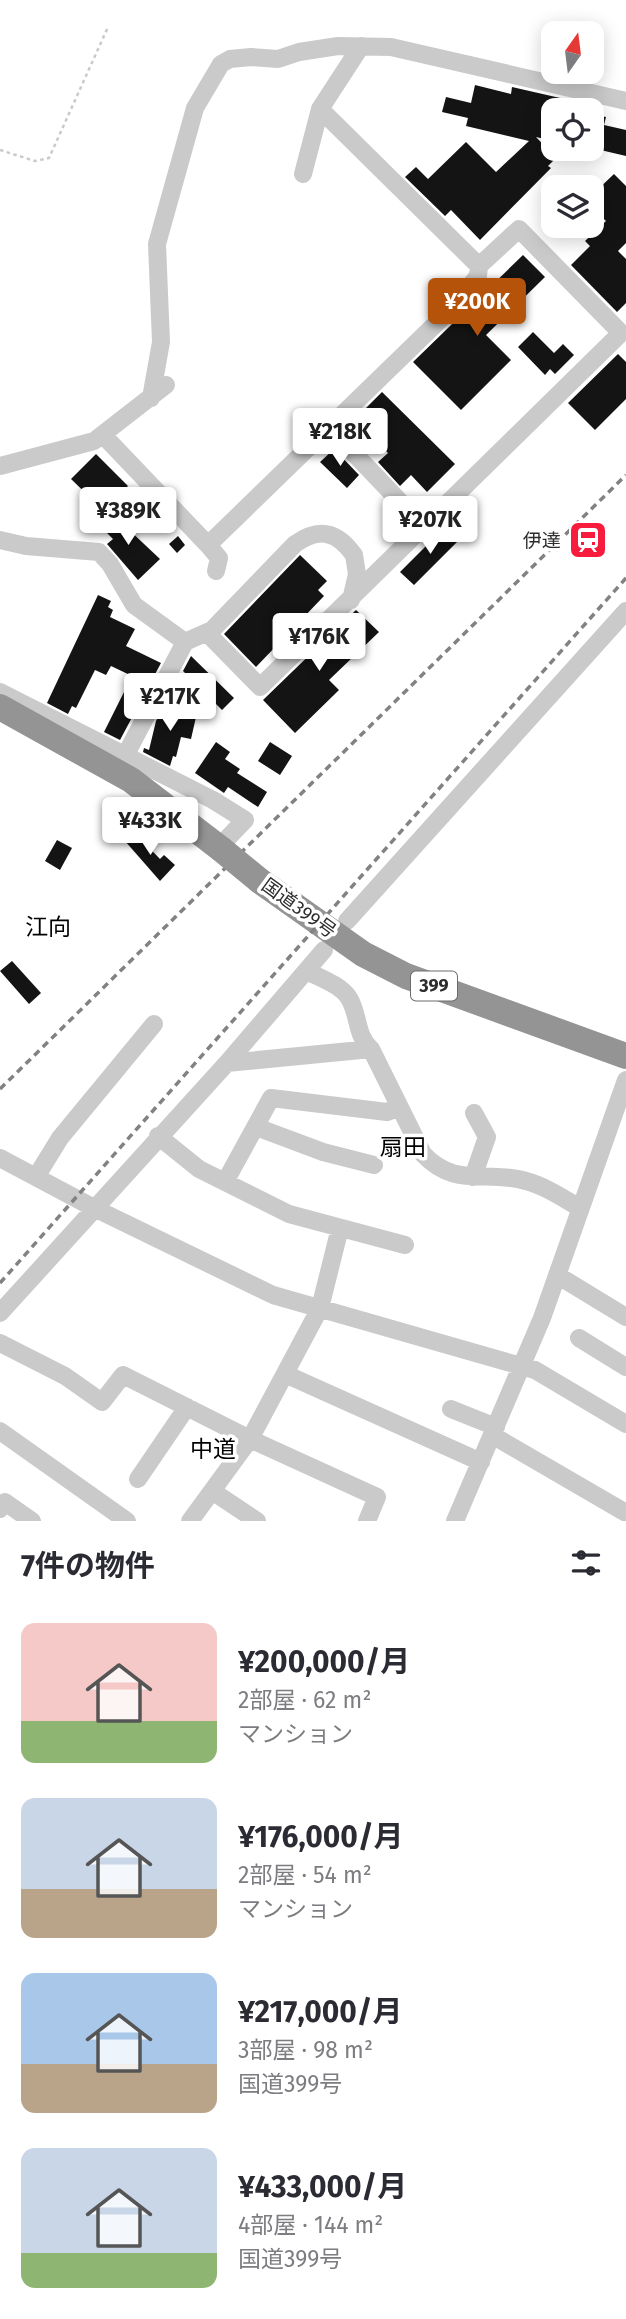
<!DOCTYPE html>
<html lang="ja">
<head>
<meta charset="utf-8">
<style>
	:root { --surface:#fff; --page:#f7f7f7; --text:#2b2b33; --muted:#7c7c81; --accent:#b45309 }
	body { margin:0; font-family:"Fira Sans","Noto Sans JP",sans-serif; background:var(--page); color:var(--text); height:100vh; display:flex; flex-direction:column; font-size:26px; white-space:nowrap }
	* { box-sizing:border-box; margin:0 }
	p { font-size:23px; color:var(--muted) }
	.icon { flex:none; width:38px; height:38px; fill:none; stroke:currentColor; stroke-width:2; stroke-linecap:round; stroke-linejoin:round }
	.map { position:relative; height:1521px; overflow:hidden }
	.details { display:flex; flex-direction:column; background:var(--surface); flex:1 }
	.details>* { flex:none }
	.needle { width:46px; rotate:14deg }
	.buttons { position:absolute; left:541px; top:21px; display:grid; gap:14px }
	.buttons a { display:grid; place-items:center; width:63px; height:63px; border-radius:14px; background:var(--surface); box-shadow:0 4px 18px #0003; font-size:35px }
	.price { position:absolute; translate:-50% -60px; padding:0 16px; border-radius:7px; background:#fff; color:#222; font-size:23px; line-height:46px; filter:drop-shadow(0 2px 4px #0008) }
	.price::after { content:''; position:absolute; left:50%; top:42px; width:21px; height:16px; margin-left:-10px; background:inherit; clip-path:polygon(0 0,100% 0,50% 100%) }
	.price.on { background:var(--accent); color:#fff }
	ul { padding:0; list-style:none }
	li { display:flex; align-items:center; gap:21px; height:175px; padding:0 21px }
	li span { display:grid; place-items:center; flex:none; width:196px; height:140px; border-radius:14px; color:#555 }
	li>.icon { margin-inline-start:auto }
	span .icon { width:84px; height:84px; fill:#fffc; stroke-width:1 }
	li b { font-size:30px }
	h2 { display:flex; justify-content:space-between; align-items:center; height:84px; padding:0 21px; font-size:30px }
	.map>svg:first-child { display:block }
	.building { fill:#141414 }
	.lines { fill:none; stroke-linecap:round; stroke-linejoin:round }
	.path { stroke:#cacaca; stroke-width:2.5; stroke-dasharray:3.5 3.5; stroke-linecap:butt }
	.minor { stroke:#cacaca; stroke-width:18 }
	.highway { stroke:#949494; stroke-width:26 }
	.rail { stroke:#828282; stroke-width:3.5; stroke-dasharray:7 5; stroke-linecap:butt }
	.highway-bridge { stroke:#949494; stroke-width:26 }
	.labels { text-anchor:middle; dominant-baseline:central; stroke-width:7; stroke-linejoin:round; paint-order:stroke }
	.shield { fill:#fff; stroke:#6c6c6c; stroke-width:2 }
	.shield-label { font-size:18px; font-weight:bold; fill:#2d2d2d }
	.poi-label { font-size:19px; fill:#2d2d2d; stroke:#fff; text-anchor:end }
	.street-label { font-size:19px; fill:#2d2d2d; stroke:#fff }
	.quarter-label { font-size:23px; fill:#000; stroke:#fff }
</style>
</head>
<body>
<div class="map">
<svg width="626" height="1521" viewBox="0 0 626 1521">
	<rect width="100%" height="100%" fill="#fff"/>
	<path class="building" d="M 475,85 L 511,94 L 512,87 L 595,106 L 595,110 L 553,110 L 553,141 L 536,137 L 556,158 L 548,166 L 551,168 L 480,240 L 451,210 L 445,216 L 405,177 L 416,167 L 428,179 L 466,142 L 496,172 L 529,141 L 466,126 L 468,118 L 442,112 L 446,97 L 471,103 Z
		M 592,114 L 606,117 L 604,125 L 626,130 L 626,156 L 592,148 Z
		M 614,174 L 626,186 L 626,243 L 618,251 L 626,259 L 626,303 L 617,312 L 571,265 L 590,246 L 585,241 L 606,221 L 592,207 L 592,195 Z
		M 523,255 L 545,277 L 486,335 L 511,360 L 461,410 L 413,362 Z
		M 533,332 L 554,353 L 563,344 L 574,355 L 555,374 L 550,369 L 545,375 L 518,347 Z
		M 618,354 L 626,362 L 626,399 L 595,430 L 568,403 Z
		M 382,392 L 455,464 L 427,492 L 411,475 L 400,486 L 378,462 L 388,453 L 355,419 Z
		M 334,449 L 359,475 L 347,488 L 320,462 Z
		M 96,454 L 128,486 L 103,510 L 71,479 Z
		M 109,511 L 160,559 L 138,580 L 107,544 L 113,539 L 97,523 Z
		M 446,526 L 460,539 L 414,585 L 400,572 Z
		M 178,536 L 185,545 L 177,553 L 169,544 Z
		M 300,555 L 327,581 L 318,590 L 324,596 L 256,667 L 224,634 Z
		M 98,595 L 111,601 L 108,607 L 113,610 L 110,617 L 135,629 L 126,646 L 161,663 L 120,740 L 104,732 L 132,676 L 111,666 L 106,675 L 95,670 L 76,708 L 72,706 L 68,714 L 47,703 Z
		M 356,610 L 379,632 L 329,680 L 339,690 L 295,733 L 263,700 Z
		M 191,656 L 234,698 L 222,710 L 183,671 Z
		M 167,701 L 177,704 L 176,712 L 196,717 L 191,739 L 181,737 L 176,757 L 173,756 L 170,766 L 143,752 L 144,748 L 149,750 L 156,721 Z
		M 216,742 L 230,752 L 225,759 L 240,769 L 237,773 L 267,792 L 258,807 L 228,787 L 224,793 L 195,773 Z
		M 270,742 L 292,756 L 280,775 L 258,761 Z
		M 134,832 L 160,859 L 164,855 L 175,865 L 160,881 L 125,841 Z
		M 57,840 L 72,848 L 60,870 L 45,861 Z
		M 12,961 L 41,993 L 29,1004 L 0,971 Z"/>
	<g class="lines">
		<path class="path" d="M 0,150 L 35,161 L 49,158 L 108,27"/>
		<path class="minor" d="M 303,174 L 320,109 L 361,46
			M 151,398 L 161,342 L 157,244 L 195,108 L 221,64 L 230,59 L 251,57 L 278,59 L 299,52 L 338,46 L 391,47 L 626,101
			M 329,427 L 424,527
			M 103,435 L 208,545 L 219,558 L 216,571
			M 0,466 L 94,441 L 166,385
			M 0,540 L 26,546 L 99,552 L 110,564 L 134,605 L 185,642
			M 208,545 L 451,309 L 478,276 L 479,266 L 320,109
			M 208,634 L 260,687 L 621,333 L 519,229 L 479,266
			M 0,692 L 213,800 L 245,820 L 219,847
			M 125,756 L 185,642 L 212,630 L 295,544 C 319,527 337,531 354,555 L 357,574 L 351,600
			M 347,921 L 626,611
			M 307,971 C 320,978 341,985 349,998 C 359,1014 356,1037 371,1049 L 423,1154 C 456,1189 485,1169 526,1181 C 545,1186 563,1198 580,1208
			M 227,1063 L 371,1049
			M 256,1127 L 323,1152 L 374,1165
			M 158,1136 L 199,1169 L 289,1214 L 405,1245
			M 0,1158 L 94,1208 L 273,1295 L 535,1370 L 626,1424
			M 36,1177 L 60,1138 L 154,1024
			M 473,1177 L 487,1137 L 474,1113
			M 225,1182 L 271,1098 L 387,1112 L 398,1108
			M 557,1275 L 626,1317
			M 0,1313 L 227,1063 L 324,950
			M 579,1338 L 626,1367
			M 0,1343 L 65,1376 L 102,1402 L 123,1375 L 250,1439 L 377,1497 L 367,1521
			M 285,1374 L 481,1462
			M 451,1409 L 496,1427
			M 0,1431 L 127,1521
			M 492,1435 L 626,1513
			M 138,1479 L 187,1407
			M 212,1491 L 257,1521
			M 0,1509 L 5,1502 L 32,1521
			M 190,1521 L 250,1439 L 320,1308 L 340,1228
			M 455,1521 L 542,1318 L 626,1080"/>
		<path class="highway" d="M 0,707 L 131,780 L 221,849
			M 260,881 L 363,954 L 406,976 L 626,1056"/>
		<path class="rail" d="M 0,1089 L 626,475
			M 0,1283 L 626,578"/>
		<path class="highway-bridge" d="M 221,849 L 260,881"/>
	</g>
	<defs>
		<symbol id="station-square" viewBox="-11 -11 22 22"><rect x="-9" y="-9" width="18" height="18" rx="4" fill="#f71c3d" stroke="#fff"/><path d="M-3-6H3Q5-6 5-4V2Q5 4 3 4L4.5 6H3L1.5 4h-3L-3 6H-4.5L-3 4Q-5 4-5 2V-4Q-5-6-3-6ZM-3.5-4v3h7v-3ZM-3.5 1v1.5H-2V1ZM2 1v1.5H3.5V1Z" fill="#fff"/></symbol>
	</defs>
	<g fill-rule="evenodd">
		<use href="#station-square" x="566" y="518" width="44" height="44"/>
	</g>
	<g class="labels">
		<rect class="shield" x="411" y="971.5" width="46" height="29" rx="5"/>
		<g class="shield-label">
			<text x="434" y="986">399</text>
		</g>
		<g class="poi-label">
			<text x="561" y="540">伊達</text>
		</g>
		<g class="street-label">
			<text transform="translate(299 908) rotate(36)">国道399号</text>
		</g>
		<g class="quarter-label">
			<text x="48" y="927">江向</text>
			<text x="403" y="1147">扇田</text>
			<text x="213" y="1449">中道</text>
		</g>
	</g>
</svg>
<div class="buttons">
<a><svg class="needle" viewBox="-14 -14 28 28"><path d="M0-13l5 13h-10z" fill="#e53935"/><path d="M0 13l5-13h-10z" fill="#7c7c81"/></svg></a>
<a><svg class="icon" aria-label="locate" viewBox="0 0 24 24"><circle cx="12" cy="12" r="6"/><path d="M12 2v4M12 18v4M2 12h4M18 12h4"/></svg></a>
<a><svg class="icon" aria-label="layers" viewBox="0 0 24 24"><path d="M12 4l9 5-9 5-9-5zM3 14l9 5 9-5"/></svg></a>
</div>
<b class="price on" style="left:477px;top:338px">¥200K</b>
<b class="price" style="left:340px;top:468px">¥218K</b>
<b class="price" style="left:128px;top:547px">¥389K</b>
<b class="price" style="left:430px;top:556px">¥207K</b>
<b class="price" style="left:319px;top:673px">¥176K</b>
<b class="price" style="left:170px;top:733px">¥217K</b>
<b class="price" style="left:150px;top:857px">¥433K</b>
</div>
<section class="details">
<h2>7件の物件<svg class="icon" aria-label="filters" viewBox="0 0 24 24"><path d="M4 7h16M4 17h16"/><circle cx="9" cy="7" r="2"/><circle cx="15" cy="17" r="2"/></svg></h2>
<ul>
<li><span style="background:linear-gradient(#f6c9c9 70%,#8fb573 0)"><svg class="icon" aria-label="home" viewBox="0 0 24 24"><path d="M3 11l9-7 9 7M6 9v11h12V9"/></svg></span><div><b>¥200,000/月</b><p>2部屋 · 62 m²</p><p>マンション</p></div></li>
<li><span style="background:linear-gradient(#c9d6e8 65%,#b9a48a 0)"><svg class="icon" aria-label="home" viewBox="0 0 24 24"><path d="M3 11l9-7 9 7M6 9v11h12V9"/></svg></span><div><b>¥176,000/月</b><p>2部屋 · 54 m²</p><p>マンション</p></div></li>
<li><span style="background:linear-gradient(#a9c7e8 65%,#b9a48a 0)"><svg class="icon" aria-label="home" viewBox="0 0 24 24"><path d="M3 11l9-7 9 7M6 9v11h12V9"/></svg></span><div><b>¥217,000/月</b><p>3部屋 · 98 m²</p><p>国道399号</p></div></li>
<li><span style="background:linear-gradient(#c9d6e8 75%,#8fb573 0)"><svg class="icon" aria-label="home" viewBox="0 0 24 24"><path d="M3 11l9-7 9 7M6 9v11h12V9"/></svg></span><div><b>¥433,000/月</b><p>4部屋 · 144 m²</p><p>国道399号</p></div></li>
</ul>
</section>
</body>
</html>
